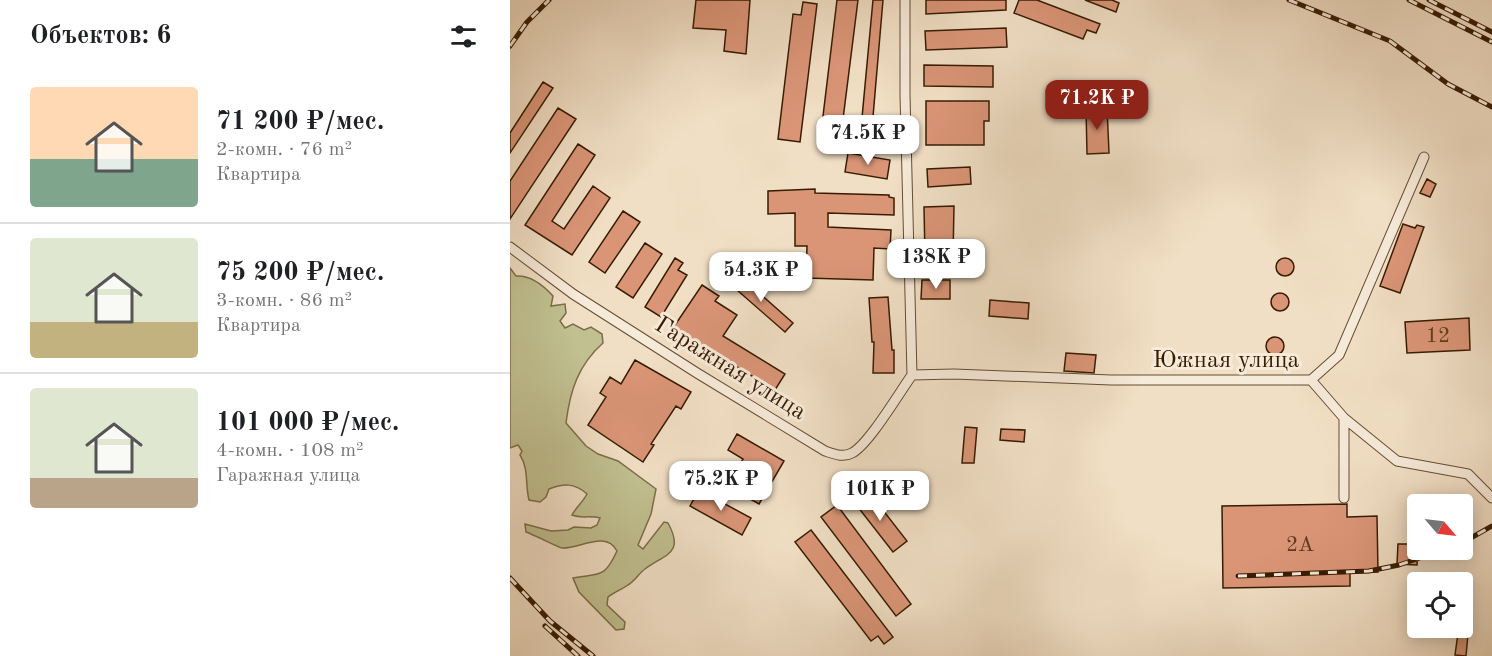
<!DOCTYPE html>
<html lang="ru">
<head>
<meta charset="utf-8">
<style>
	:root { --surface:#fff; --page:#f2f2f2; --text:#202124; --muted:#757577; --line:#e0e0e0; --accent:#8f2418 }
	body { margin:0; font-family:"Old Standard TT",serif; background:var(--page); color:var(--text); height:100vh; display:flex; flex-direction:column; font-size:22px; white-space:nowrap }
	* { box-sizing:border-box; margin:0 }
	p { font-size:20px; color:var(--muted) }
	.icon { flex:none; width:33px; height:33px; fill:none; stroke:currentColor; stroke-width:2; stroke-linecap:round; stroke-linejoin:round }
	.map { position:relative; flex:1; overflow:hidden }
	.panel { display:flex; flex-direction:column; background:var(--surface); width:510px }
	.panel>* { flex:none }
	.needle { width:39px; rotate:118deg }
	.controls { position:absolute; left:897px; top:494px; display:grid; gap:12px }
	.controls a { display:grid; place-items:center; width:66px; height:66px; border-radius:6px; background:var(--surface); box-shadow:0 3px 15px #0003; font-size:30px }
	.price { position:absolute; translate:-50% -51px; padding:0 14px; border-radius:12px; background:#fff; color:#222; font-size:20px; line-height:39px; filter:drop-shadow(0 2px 3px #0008) }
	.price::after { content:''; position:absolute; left:50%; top:36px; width:18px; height:14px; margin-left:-9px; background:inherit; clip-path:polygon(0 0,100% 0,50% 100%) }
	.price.current { background:var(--accent); color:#fff }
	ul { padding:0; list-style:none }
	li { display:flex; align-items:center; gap:18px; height:150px; padding:0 30px }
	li+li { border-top:2px solid var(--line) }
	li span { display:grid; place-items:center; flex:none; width:168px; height:120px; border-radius:6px; color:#555 }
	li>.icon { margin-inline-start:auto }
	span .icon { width:72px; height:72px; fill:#fffc; stroke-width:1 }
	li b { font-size:26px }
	h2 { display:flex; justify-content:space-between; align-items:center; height:72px; padding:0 30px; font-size:26px }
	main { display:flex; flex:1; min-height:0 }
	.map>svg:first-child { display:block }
	.green { fill:#c1c090; stroke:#7c6e48; stroke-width:1.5 }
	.building { fill:#da9577; stroke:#371c01; stroke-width:1.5 }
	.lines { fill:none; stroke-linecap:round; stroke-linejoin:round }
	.street-casing { stroke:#664d32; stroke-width:11 }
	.street { stroke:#f6ead9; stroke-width:9 }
	.rail-casing { stroke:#371c01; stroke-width:5 }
	.rail { stroke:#f6ead9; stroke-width:3; stroke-dasharray:9; stroke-linecap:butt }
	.labels { text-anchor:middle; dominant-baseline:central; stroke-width:6; stroke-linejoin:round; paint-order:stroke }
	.number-label { font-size:21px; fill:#603a1e }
	.street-label { font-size:24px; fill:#371c01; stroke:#f6ead9 }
</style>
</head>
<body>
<main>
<section class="panel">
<h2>Объектов: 6<svg class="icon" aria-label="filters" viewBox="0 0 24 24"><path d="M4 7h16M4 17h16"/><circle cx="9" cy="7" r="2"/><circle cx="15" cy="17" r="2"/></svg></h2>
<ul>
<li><span style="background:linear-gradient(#ffd9b3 60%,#7fa58c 0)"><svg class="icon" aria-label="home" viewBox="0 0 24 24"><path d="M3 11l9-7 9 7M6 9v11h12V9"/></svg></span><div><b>71 200 ₽/мес.</b><p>2-комн. · 76 m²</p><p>Квартира</p></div></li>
<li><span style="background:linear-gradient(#dfe7d0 70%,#c2b280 0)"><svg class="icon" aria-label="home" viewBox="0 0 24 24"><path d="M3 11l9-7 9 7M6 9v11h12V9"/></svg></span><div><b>75 200 ₽/мес.</b><p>3-комн. · 86 m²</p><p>Квартира</p></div></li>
<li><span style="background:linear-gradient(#dfe7d0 75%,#b9a48a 0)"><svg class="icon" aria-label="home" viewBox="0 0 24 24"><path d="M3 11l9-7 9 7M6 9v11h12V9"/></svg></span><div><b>101 000 ₽/мес.</b><p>4-комн. · 108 m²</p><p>Гаражная улица</p></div></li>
</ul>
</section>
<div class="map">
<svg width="982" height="656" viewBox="0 0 982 656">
	<rect width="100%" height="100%" fill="#f1dfc5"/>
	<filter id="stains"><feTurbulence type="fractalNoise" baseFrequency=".00333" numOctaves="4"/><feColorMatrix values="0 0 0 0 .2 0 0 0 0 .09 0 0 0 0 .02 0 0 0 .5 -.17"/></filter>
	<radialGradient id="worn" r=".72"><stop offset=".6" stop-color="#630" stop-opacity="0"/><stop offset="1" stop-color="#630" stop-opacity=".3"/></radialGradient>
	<path class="green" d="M 0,268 L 6,276 C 21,275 34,286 43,296 L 41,306 L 55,304 L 56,313 L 50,321 L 55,328 L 63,324 L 74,330 L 81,327 L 92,334 L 93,343 C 68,365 60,391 56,423 L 76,446 L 88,454 L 108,461 L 146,489 L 141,514 L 128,545 L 133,549 L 154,522 L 158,523 C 175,554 155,554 135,569 C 129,573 125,581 118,585 C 111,590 104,592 98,597 L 97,605 L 115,622 L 114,629 L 106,630 L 69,592 L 63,578 C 90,573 94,579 107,551 C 96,530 69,549 52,548 C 47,547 25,535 16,532 L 15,524 L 41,531 L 58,530 L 64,527 L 81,528 L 87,525 L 90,518 C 80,515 72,519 62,515 C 67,506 73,502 77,494 C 65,483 54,483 39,489 L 36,497 L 30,502 L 19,500 C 15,485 19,469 10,455 L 12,451 L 8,445 L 0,448 Z"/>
	<path class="building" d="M 186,0 L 240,0 L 236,54 L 214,51 L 216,30 L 183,28 Z
		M 327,0 L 348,0 L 330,143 L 310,141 Z
		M 363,0 L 373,0 L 361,140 L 350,139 Z
		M 416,0 L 496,0 L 496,10 L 416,14 Z
		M 509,0 L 527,0 L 590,24 L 586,33 L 577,30 L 573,39 L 504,13 Z
		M 575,0 L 602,0 L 609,3 L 606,12 Z
		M 293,2 L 307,4 L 290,142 L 268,139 L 283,14 L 291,15 Z
		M 496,28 L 497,47 L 416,50 L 415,31 Z
		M 414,65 L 483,66 L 483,87 L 414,86 Z
		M 33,82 L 43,88 L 0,153 L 0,133 Z
		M 416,101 L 479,101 L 479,121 L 474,121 L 474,145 L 416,145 Z
		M 597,107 L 599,153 L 577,154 L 576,108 Z
		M 48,108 L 66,119 L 0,219 L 0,181 Z
		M 68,144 L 85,155 L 42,221 L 54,229 L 83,186 L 100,198 L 62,255 L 15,225 Z
		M 338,153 L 380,160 L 377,179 L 335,172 Z
		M 460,167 L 461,184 L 418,187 L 417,169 Z
		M 917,179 L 926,184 L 920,197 L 910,193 Z
		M 305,189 L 305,193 L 379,195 L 379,197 L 384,198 L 384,215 L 318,213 L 318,227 L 381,230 L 380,249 L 364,248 L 363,280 L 296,278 L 297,246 L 285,246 L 285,213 L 258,214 L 258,191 Z
		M 444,206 L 443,256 L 415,256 L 414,207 Z
		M 113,211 L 130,222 L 95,273 L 79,262 Z
		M 893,224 L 905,228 L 907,225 L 914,227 L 890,293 L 870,286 Z
		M 135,243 L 152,254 L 123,298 L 106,287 Z
		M 165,258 L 173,263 L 168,270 L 177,275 L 151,317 L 135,307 Z
		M766 267a9 9 0 1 1 18 0a9 9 0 1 1-18 0Z
		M 228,274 L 283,323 L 275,332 L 219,283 Z
		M 412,280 L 440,280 L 440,299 L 411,299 Z
		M 192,285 L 209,296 L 205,301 L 227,315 L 213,336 L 275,374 L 265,390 L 163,328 Z
		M761 302a9 9 0 1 1 18 0a9 9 0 1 1-18 0Z
		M 378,297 L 382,350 L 384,350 L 384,373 L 363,373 L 364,342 L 362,342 L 359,298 Z
		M 480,300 L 519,303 L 518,319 L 479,316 Z
		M 959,318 L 960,350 L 897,353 L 895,322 Z
		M756 346a9 9 0 1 1 18 0a9 9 0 1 1-18 0Z
		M 556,353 L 586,355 L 584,373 L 554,371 Z
		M 125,360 L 181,392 L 171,409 L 166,406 L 141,444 L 144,445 L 133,462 L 78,425 L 96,397 L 90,393 L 100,377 L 111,384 Z
		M 455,427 L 467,428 L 464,463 L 452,463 Z
		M 491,429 L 515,430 L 514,442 L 490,440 Z
		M 227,434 L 274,461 L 249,504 L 217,486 L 233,459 L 218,450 Z
		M 189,490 L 241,518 L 232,535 L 180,506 Z
		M 358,491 L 397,541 L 383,552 L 344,502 Z
		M 837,504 L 837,517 L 867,516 L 868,572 L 840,573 L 840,586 L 713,588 L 712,506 Z
		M 327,505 L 401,604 L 386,616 L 311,517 Z
		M 301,530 L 383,637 L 374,644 L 368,636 L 361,641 L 285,542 Z
		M 888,544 L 908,544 L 907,565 L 887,564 Z
		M 948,633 L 958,634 L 956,656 L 945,655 Z"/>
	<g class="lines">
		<defs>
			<path id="street" d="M 395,0 L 395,95 L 402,375
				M 0,247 L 63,294 L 187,373 L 315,451 C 324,454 333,458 342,453 C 359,444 389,393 402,375
				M 402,375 L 444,374 L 601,380 L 801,380 L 834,418 L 887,461 L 958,474 L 982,498
				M 801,380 L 829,355 L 914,157
				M 834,418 L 834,498"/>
		</defs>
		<use href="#street" class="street-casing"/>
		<use href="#street" class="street"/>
		<defs>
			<path id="rail" d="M 779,0 L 880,41 L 938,84 L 982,107
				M 899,0 L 982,42
				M 919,0 L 982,32
				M 0,46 L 17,22 L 39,0
				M 952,543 L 982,526
				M 728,576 L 859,571 L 889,565 L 936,549
				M 0,578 L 40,621 L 83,656
				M 35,626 L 68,656"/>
		</defs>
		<use href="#rail" class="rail-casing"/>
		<use href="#rail" class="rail"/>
	</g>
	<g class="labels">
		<g class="number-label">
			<text x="928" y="336">12</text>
			<text x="790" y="545">2А</text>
		</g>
		<g class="street-label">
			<text x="716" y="361">Южная улица</text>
			<text transform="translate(220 369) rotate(32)">Гаражная улица</text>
		</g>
	</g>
	<rect width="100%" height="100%" filter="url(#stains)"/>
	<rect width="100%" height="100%" fill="url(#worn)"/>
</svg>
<div class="controls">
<a><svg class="needle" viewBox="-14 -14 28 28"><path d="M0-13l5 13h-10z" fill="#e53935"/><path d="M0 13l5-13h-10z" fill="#757577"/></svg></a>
<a><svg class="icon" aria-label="locate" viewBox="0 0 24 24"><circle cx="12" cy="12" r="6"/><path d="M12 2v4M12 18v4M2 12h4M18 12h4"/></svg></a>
</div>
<b class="price current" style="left:587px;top:131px">71.2K ₽</b>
<b class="price" style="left:358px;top:166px">74.5K ₽</b>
<b class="price" style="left:426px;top:290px">138K ₽</b>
<b class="price" style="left:251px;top:303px">54.3K ₽</b>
<b class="price" style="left:211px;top:512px">75.2K ₽</b>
<b class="price" style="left:370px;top:522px">101K ₽</b>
</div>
</main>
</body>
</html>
